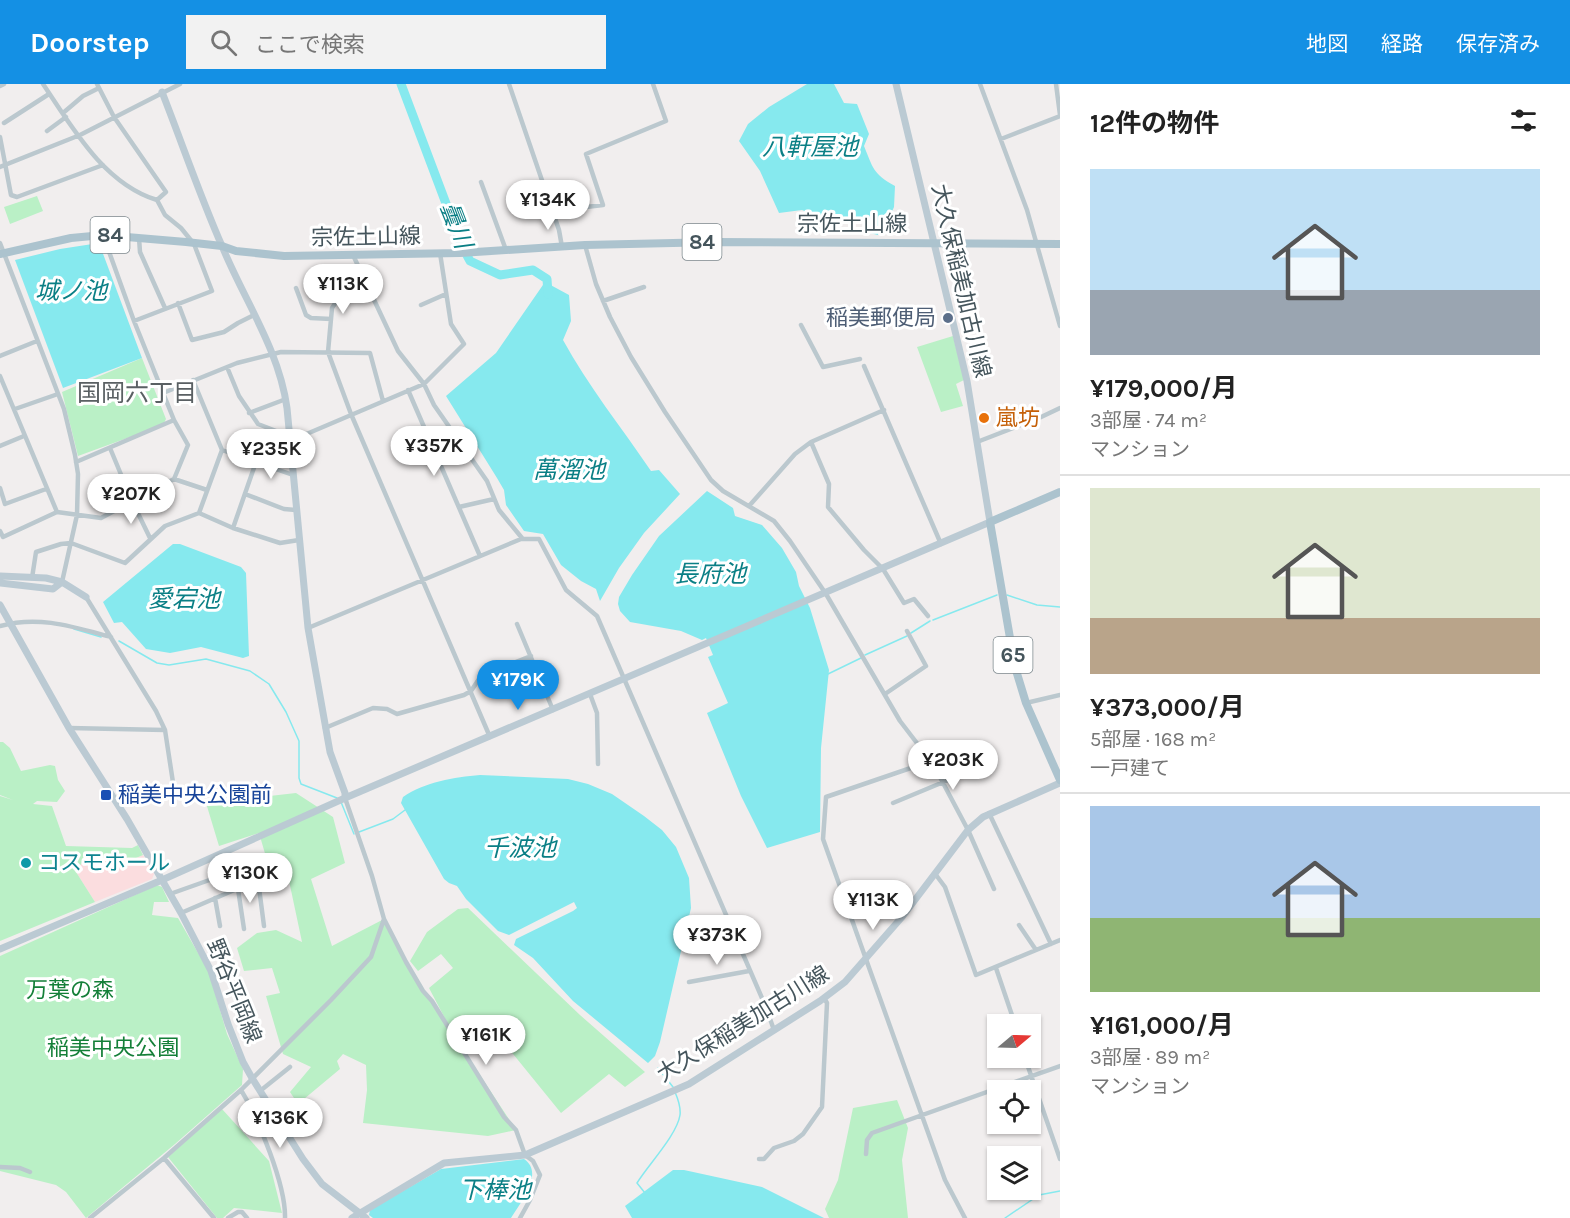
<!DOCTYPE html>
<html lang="ja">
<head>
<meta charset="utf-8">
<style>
	:root { --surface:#fff; --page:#f2f2f2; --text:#222; --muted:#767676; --line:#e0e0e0; --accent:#1490e4 }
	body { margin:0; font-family:Karla,"Noto Sans JP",sans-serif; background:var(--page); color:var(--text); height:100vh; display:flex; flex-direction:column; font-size:22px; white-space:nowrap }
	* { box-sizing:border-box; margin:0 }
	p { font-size:20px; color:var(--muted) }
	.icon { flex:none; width:33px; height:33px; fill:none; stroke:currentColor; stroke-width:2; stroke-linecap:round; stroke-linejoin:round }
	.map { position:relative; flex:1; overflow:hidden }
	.drawer { display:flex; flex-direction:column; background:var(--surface); width:510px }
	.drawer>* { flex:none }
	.needle { width:39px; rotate:71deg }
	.buttons { position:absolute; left:987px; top:930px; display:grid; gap:12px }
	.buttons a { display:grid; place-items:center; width:54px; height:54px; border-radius:0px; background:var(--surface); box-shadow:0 2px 4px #0004; font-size:30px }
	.price { position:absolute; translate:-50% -51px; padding:0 14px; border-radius:21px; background:#fff; color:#222; font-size:20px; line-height:39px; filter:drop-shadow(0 2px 3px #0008) }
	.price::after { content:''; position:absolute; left:50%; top:36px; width:18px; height:14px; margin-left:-9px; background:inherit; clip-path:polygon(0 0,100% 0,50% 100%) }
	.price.current { background:var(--accent); color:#fff }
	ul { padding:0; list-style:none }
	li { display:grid; align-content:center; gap:12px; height:318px; padding:0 30px }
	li+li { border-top:2px solid var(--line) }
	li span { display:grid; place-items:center; height:186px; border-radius:0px; color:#555 }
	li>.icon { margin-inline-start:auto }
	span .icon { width:108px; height:108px; fill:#fffc; stroke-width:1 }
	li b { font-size:26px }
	h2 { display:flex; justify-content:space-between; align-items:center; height:72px; padding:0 30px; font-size:26px }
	header { display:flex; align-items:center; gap:36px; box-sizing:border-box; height:84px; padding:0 30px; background:var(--accent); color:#fff }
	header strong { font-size:28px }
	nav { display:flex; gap:33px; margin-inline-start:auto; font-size:21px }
	.search { width:420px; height:54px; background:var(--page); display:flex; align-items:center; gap:15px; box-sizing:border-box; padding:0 21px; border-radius:0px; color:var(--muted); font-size:22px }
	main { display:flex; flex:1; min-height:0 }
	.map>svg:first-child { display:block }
	.medical { fill:#fbdddf }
	.green { fill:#baf0c6 }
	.water { fill:#86e9ee }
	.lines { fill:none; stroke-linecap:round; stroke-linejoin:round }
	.stream { stroke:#86e9ee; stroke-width:1.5 }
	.river { stroke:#86e9ee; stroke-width:9 }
	.street { stroke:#bbc8ce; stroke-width:4.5 }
	.secondary { stroke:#bbcad3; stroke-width:7 }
	.primary { stroke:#acc3ce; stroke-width:8 }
	.service-dot { fill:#5c6f8a; stroke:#fff; stroke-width:2 }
	.food-dot { fill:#e8710a; stroke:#fff; stroke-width:2 }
	.transit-dot { fill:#1a4fb4; stroke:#fff; stroke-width:2 }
	.culture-dot { fill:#0f9aa8; stroke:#fff; stroke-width:2 }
	.labels { text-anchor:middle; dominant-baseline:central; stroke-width:6; stroke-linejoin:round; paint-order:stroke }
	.shield { fill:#fff; stroke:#7d888d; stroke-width:1.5 }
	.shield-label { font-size:21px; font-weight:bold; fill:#45555c }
	.street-label { font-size:22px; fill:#45555c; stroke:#fff }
	.service-label { font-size:22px; fill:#4e5e75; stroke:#fff; text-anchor:end }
	.food-label { font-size:22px; fill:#c56008; stroke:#fff; text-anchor:start }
	.transit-label { font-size:22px; fill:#164399; stroke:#fff; text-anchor:start }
	.culture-label { font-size:22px; fill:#0d838f; stroke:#fff; text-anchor:start }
	.park-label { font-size:22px; fill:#147f38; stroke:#fff }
	.water-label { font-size:24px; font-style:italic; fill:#0a7f85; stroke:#fff }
	.neighbourhood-label { font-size:24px; fill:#5a6063; stroke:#fff }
</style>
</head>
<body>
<header>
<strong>Doorstep</strong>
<div class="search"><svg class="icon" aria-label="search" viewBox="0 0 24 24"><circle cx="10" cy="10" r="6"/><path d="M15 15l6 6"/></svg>ここで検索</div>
<nav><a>地図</a><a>経路</a><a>保存済み</a></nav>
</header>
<main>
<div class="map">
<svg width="1060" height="1134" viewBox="0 0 1060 1134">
	<rect width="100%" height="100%" fill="#f1eeee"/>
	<path class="medical" d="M 143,771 L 154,790 L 152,795 L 95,818 L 76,788 L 86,772 L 136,774 Z"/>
	<path class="green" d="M 37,112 L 43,127 L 10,140 L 4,123 Z
		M 953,252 L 964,296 L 956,300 L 963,322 L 941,328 L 917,263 Z
		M 142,274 L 166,335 L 163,341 L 78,372 L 62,308 Z
		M 0,658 L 3,658 L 10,664 L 21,687 L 50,681 L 55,682 L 58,696 L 65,707 L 57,718 L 37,717 L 33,720 L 52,722 L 66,762 L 132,764 L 138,761 L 143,771 L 136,774 L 86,772 L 76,788 L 95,818 L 0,857 L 0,712 L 13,716 L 0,711 Z
		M 296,709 L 333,733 L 345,779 L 311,795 L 332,862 L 384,835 L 411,886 L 450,944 L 429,904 L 453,884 L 441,870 L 418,887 L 410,877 L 427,848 L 458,825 L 468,824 L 580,931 L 645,988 L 625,1003 L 609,990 L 561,1029 L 483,933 L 453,950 L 516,1046 L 488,1052 L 363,1039 L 367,1006 L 366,981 L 343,970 L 337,977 L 340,985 L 298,1020 L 290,1008 L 311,983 L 283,970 L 266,912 L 280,909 L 272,884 L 244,887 L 237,864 L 257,849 L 276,846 L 302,858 L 288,792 L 271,790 L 259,749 L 219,762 L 206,719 Z
		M 157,801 L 162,803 L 169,818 L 154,818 L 152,831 L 178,834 L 209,888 L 227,950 L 243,985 L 242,1001 L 175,1060 L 86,1134 L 66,1108 L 56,1101 L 0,1087 L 0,872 Z
		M 897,1016 L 908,1044 L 902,1076 L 908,1134 L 829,1134 L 825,1125 L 838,1096 L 853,1024 Z
		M 222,1025 L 269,1077 L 282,1129 L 234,1124 L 223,1134 L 217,1134 L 168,1073 Z"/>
	<path class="water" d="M 807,0 L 834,0 L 844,19 L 857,20 L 869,50 L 864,62 C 873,84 873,90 895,102 L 894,123 L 888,137 L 884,139 L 878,151 L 870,149 L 870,137 L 835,139 L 802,126 L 779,129 L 760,87 L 739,57 L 748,40 L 769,23 Z
		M 99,159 L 142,274 L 63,304 L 15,176 L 60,165 Z
		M 545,198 L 569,211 L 571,237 L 563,256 C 588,302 622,344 651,387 L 659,386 L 680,410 L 644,449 L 619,484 L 600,517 L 596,505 L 581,497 L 561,481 L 543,450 L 524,447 L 506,421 L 504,406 L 497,394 L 446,312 L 496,269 Z
		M 707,407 L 733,424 L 735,432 L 762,441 L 782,464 L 796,488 L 799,502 L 810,524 L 829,586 L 821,664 L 820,748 L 767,764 L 741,712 L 707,629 L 728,619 L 708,573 L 713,571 L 706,554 L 702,556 L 681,547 L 630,538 L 620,527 L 618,520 L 619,513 L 632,491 L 659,452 Z
		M 173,460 L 180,460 L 241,483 L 246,489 L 249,572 L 243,574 L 201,563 L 170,569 L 146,565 L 122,538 L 114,539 L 103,518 Z
		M 480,691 L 568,695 L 588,700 L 612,710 L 644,732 L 662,746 L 676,763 L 689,794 L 691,824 L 660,958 L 655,972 L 648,979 L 573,917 L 533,874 L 514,861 L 516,855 L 573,827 L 577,824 L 574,818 L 509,851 L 498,847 L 466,815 L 457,802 L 449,799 L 444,795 L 401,719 L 403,713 C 425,698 454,693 480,691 Z
		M 524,1075 C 545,1089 520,1119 511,1134 L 373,1134 L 369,1131 L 370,1126 L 441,1085 Z
		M 673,1086 L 684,1086 L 762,1103 L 824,1134 L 632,1134 L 625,1122 Z"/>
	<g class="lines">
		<path class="stream" d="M 1007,511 L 1037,521 L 1060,523
			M 933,536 L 997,511
			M 74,545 L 101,553
			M 911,549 L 930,537
			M 119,557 L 157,579 L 169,581 L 206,575 L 250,587 L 269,600 L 286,628 L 299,657 L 299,694 L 301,700 L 337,714
			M 865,571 L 907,552
			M 828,590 L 861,574
			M 341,718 L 354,750
			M 359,748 L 393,735 L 405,726
			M 658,984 L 673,1003
			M 645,1109 L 637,1099 C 648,1081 677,1051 680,1031 C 681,1023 678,1015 675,1008
			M 1005,1134 L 1039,1111 L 1060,1107"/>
		<path class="river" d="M 401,0 L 462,162 L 470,177 L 500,191 L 533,186 L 547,195 L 548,210"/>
		<path class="street" d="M 43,0 C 72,43 104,100 157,116 L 165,131 L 181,144 L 194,160 L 212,207 L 134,237
			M 97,0 L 114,33 L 166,108 L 157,116
			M 509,0 L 559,146 L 562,163
			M 980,0 L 1027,126 L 1060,242
			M 1056,0 L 1060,31
			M 0,2 L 4,0
			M 63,29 L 83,12 L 99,4
			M 4,39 L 49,10
			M 47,47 L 66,33
			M 0,53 L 11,111 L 17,113 L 103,81
			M 1001,55 L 1060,32
			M 0,83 L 80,51 L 180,0
			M 481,98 L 506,166
			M 553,127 L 603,121 L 586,70 L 666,37 L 653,0
			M 139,154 L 140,168 L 165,224
			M 0,159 L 64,325 L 75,371 L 78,390 L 77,431 L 62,498
			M 585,161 L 596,200 L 610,233 L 631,273 L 665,328 L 711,396 L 723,407 L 774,437 L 790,457 L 826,510 L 900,637 L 933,680 L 968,746 L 994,805
			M 353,171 L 398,267 L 424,300 L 434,321 L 487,397 L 499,426 L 522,454
			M 366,196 L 344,206 L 332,224 L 328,268 L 351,330 L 490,653
			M 296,204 L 306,231 L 311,234 L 331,235
			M 603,217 L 644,203
			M 178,219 L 192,256 L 224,248 L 238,239 L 254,231
			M 421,221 L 446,210
			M 801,241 L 823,283 L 860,275
			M 0,272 L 37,257
			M 864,282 L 941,460
			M 227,283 L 239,312 L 258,340 L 289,352
			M 0,292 L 57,428
			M 193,296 L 222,366 L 199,429
			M 408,306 L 480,472
			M 163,309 L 237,279 L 281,268 L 370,269 L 383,317
			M 15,325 L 58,310
			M 249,329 L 286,315
			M 290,357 L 424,300 L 464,260 L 451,240 L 440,169
			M 811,358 L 829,400 L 828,423 L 864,466 L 883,485 L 904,519 L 914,515 L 928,532
			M 977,358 L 1039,334 L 1060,324
			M 0,362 L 24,352
			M 110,364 L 132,417 L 150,454
			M 222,366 L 293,391
			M 76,378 L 174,336 L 134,237 L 103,151
			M 174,395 L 207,406
			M 0,404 L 5,420 L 46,405
			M 245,410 L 284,425 L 296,426
			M 749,422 L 795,370 L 811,358 L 884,326
			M 459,423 L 494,415
			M 233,444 L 256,378
			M 0,447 L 3,453 L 57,428 L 101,434 L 174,395 L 188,361 L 174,336
			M 32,494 L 36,468 L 61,460 L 71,459 L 125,479 L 165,442 L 199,429 L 233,444 L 280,459 L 299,456
			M 517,540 L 553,626
			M 0,542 C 39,531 74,543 111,553
			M 308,544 L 521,455 L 539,455 L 566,506 L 597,532 L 765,921 L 774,946
			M 590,610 L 597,629 L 598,680
			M 885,610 L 926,582 L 907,547
			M 1026,619 L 1060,611
			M 69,644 L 165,646 L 156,627 L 86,513
			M 325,644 L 373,624 L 387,625 L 397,630 L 464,611 L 471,607 L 481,592 L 531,572
			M 165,646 L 174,705
			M 931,677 L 826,713 L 823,755 L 945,1096 L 965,1134
			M 345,714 L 372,792 L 384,835 L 406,878 L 423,907 L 432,917 L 504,1033 L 516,1046 L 525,1071 L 533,1077 L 540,1091 L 530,1116 L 520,1134
			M 893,719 L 958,692 L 962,682 L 952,667
			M 989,729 L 1051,860
			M 936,791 L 945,803 L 976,891 L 1060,856
			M 258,796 L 264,842
			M 170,810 L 232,788 L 238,805 L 244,845
			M 215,814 L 220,842
			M 181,829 L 269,791
			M 1019,841 L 1036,866
			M 996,884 L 1015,940
			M 689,898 L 749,887
			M 1025,974 L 1060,1075
			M 241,1006 C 258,1034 286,1101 285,1134
			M 260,1007 L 290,983
			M 866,1070 L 867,1056 L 872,1049 L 1060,982
			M 164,1074 L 214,1134
			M 759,1075 L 764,1075 L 774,1064 L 794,1057 L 803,1050 L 822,1023 L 827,919 L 824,914
			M 0,1083 L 20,1084 L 30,1088
			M 90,1134 L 164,1074 L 241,1006 L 331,916 L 371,873 L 384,835
			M 228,1134 L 238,1128 L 242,1128 L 247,1134"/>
		<path class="secondary" d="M 162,8 C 182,59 200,112 222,162 C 244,216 279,265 287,324 L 308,544 L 330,668 L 345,709 L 345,714
			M 0,492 L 46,494 L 62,498 L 86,513
			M 0,499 L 53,505 L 62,498
			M 0,521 L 69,644 L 127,735 L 181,829 L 211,887 L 228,940 L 243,978 L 252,994 L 303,1075 L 322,1100 L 366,1134
			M 0,865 L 162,796 L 345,714 L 990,438 L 967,297 L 896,0
			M 352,1134 L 444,1079 L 525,1071 L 689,1000 L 820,917 L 845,898 L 902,833 L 968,746 L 983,733 L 1060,699"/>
		<path class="primary" d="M 0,170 L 71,154 L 103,151 L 186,158 L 222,162 L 236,167 L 284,172 L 460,169 L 585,161 L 717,158 L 1060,160
			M 1060,408 L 990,438 L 1015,583 L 1026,619 L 1060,696"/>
	</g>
	<circle class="service-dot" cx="948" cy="234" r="6"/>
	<circle class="food-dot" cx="984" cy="334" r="6"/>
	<rect class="transit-dot" x="100" y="705" width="12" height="12" rx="3"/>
	<circle class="culture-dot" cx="26" cy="779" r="6"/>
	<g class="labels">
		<g class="shield">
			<rect x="90.5" y="133" width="39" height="36" rx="4.5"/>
			<rect x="682.5" y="140" width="39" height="36" rx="4.5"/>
			<rect x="993.5" y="553" width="39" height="36" rx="4.5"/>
		</g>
		<g class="shield-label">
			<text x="110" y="151">84</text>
			<text x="702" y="158">84</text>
			<text x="1013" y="571">65</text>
		</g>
		<g class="street-label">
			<text x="852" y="140">宗佐土山線</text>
			<text transform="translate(366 153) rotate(-1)">宗佐土山線</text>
			<text transform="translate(961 197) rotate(77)">大久保稲美加古川線</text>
			<text transform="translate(234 907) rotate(68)">野谷平岡線</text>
			<text transform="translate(743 940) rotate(-32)">大久保稲美加古川線</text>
		</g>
		<g class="service-label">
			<text x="936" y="234">稲美郵便局</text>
		</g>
		<g class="food-label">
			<text x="996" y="334">嵐坊</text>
		</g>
		<g class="transit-label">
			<text x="118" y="711">稲美中央公園前</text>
		</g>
		<g class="culture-label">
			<text x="38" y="779">コスモホール</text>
		</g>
		<g class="park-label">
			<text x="70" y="906">万葉の森</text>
			<text x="113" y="964">稲美中央公園</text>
		</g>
		<g class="water-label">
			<text x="810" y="63">八軒屋池</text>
			<text transform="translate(456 141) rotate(69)">曇川</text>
			<text x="71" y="207">城ノ池</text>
			<text x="569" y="386">萬溜池</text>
			<text x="710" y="490">長府池</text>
			<text x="184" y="515">愛宕池</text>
			<text x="520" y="764">千波池</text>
			<text x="495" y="1106">下棒池</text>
		</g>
		<g class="neighbourhood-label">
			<text x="137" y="309">国岡六丁目</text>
		</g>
	</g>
</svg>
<div class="buttons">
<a><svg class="needle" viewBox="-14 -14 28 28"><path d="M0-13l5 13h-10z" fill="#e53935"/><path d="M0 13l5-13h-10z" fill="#767676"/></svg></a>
<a><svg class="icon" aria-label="locate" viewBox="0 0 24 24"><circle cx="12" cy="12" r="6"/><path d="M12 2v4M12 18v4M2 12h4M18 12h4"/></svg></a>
<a><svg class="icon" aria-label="layers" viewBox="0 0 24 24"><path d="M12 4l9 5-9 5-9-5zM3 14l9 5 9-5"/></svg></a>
</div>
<b class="price" style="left:548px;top:147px">¥134K</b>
<b class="price" style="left:343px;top:231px">¥113K</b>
<b class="price" style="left:434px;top:393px">¥357K</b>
<b class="price" style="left:271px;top:396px">¥235K</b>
<b class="price" style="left:131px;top:441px">¥207K</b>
<b class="price current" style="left:518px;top:627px">¥179K</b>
<b class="price" style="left:953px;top:707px">¥203K</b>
<b class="price" style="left:250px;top:820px">¥130K</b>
<b class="price" style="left:873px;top:847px">¥113K</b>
<b class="price" style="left:717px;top:882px">¥373K</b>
<b class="price" style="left:486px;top:982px">¥161K</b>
<b class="price" style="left:280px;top:1065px">¥136K</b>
</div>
<section class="drawer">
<h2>12件の物件<svg class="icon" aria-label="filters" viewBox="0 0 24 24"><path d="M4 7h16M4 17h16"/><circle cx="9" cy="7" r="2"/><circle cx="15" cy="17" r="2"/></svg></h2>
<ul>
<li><span style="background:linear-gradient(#bfe0f5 65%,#9aa5b1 0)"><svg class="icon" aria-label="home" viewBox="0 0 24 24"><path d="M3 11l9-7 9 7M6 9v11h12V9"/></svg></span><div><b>¥179,000/月</b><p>3部屋 · 74 m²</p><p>マンション</p></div></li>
<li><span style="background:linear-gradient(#dfe7d0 70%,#b9a48a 0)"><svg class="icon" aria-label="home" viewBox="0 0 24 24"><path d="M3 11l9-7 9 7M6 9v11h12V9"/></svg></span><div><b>¥373,000/月</b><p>5部屋 · 168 m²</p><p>一戸建て</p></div></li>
<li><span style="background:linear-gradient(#a9c7e8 60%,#8fb573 0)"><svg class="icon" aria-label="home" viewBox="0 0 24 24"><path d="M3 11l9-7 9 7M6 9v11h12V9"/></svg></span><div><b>¥161,000/月</b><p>3部屋 · 89 m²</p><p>マンション</p></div></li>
</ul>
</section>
</main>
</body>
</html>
